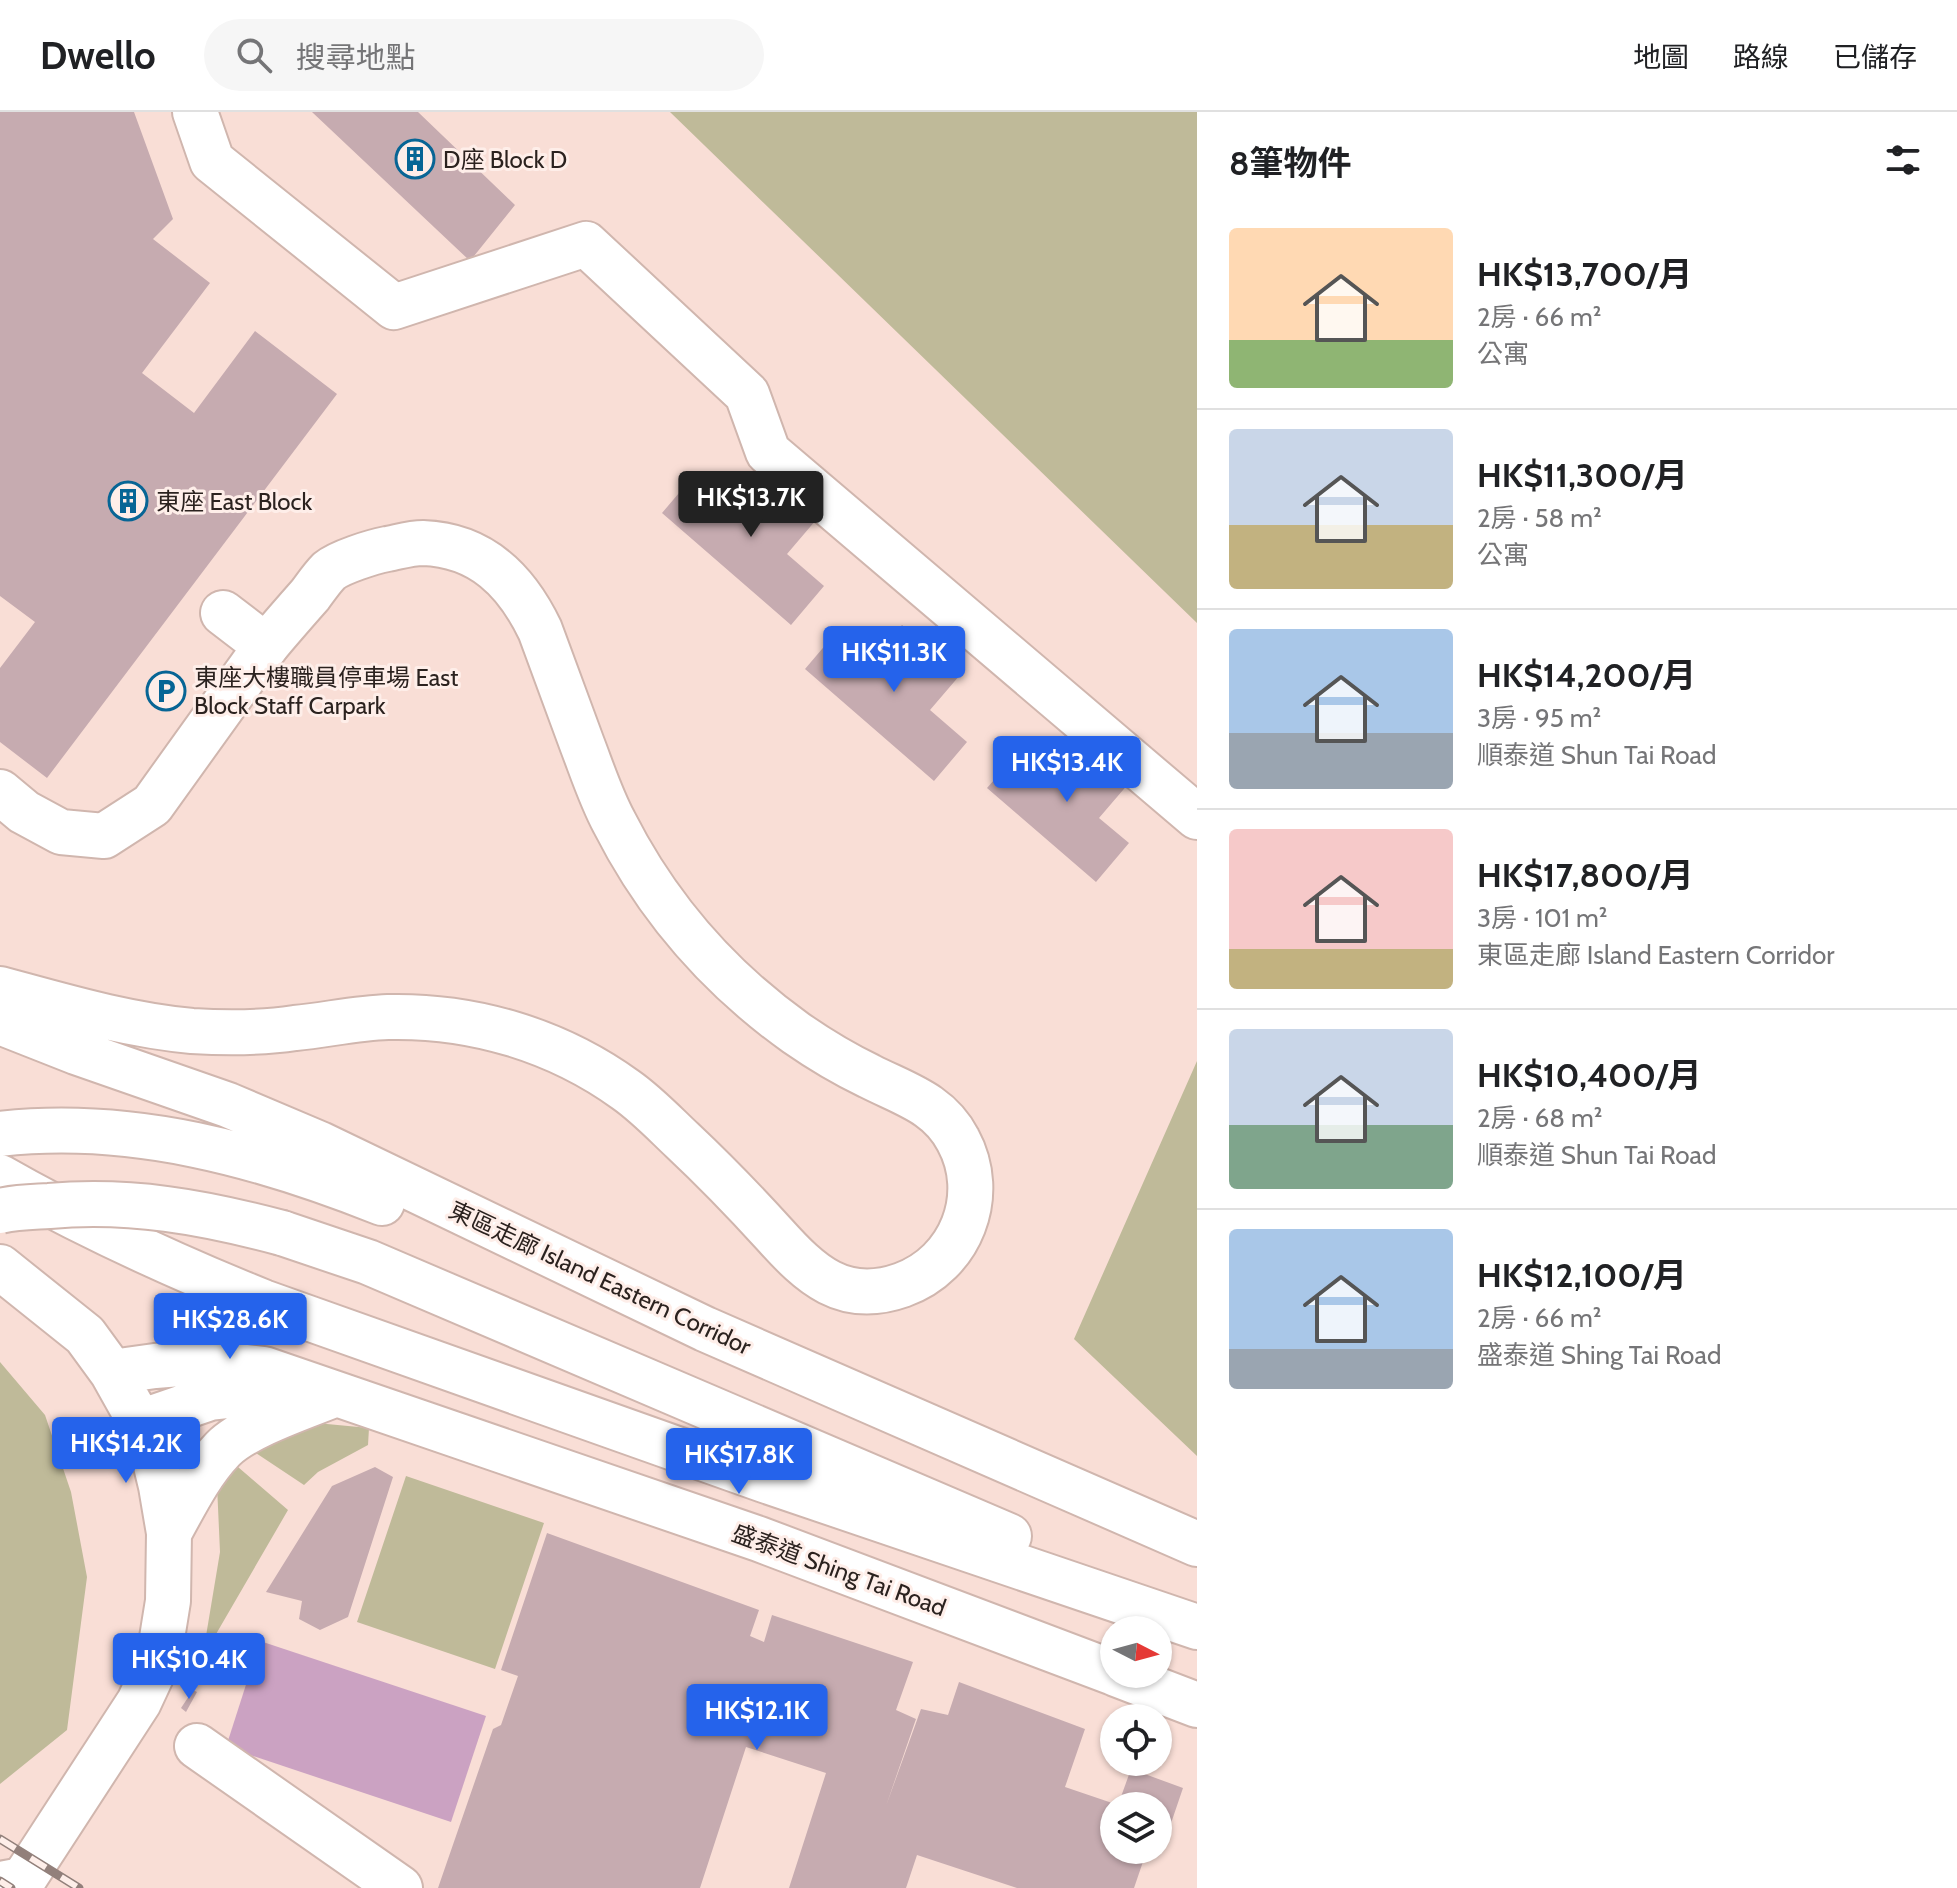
<!DOCTYPE html>
<html lang="zh-TW">
<head>
<meta charset="utf-8">
<style>
	:root { --surface:#fff; --page:#f6f6f6; --text:#202124; --muted:#757577; --line:#e0e0e0; --accent:#2563eb }
	body { margin:0; font-family:Cabin,"Noto Sans TC",sans-serif; background:var(--page); color:var(--text); height:100vh; display:flex; flex-direction:column; font-size:30px; white-space:nowrap }
	* { box-sizing:border-box; margin:0 }
	p { font-size:26px; color:var(--muted) }
	.icon { flex:none; width:44px; height:44px; fill:none; stroke:currentColor; stroke-width:2; stroke-linecap:round; stroke-linejoin:round }
	.map { position:relative; flex:1; overflow:hidden }
	.side { display:flex; flex-direction:column; background:var(--surface); width:760px }
	.side>* { flex:none }
	.needle { width:52px; rotate:96deg }
	.controls { position:absolute; left:1100px; top:1504px; display:grid; gap:16px }
	.controls a { display:grid; place-items:center; width:72px; height:72px; border-radius:50%; background:var(--surface); box-shadow:0 2px 6px #0004; font-size:40px }
	.price { position:absolute; translate:-50% -68px; padding:0 18px; border-radius:8px; background:var(--accent); color:#fff; font-size:26px; line-height:52px; filter:drop-shadow(0 2px 4px #0008) }
	.price::after { content:''; position:absolute; left:50%; top:48px; width:24px; height:18px; margin-left:-12px; background:inherit; clip-path:polygon(0 0,100% 0,50% 100%) }
	.price.active { background:#222; color:#fff }
	ul { padding:0; list-style:none }
	li { display:flex; align-items:center; gap:24px; height:200px; padding:0 32px }
	li+li { border-top:2px solid var(--line) }
	li span { display:grid; place-items:center; flex:none; width:224px; height:160px; border-radius:8px; color:#555 }
	li>.icon { margin-inline-start:auto }
	span .icon { width:96px; height:96px; fill:#fffc; stroke-width:1 }
	li b { font-size:34px }
	h2 { display:flex; justify-content:space-between; align-items:center; height:96px; padding:0 32px; font-size:34px }
	header { display:flex; align-items:center; gap:48px; box-sizing:border-box; height:112px; padding:0 40px; background:var(--surface); border-bottom:2px solid var(--line) }
	header strong { font-size:38px }
	nav { display:flex; gap:44px; margin-inline-start:auto; font-size:28px }
	.search { width:560px; height:72px; background:var(--page); display:flex; align-items:center; gap:20px; box-sizing:border-box; padding:0 28px; border-radius:44px; color:var(--muted); font-size:30px }
	main { display:flex; flex:1; min-height:0 }
	.map>svg:first-child { display:block }
	.green { fill:#bfba99 }
	.water { fill:#cba2c2 }
	.building { fill:#c6abb0 }
	.lines { fill:none; stroke-linecap:round; stroke-linejoin:round }
	.minor-casing { stroke:#d0b6ae; stroke-width:48 }
	.highway-casing { stroke:#d0b6ae; stroke-width:48 }
	.minor { stroke:#fff; stroke-width:44 }
	.highway { stroke:#fff; stroke-width:44 }
	.rail-casing { stroke:#92807b; stroke-width:9 }
	.rail { stroke:#feeee9; stroke-width:6; stroke-dasharray:18; stroke-linecap:butt }
	.highway-bridge-casing { stroke:#d0b6ae; stroke-width:48; stroke-linecap:butt }
	.highway-bridge { stroke:#fff; stroke-width:44 }
	.labels { text-anchor:middle; dominant-baseline:central; stroke-width:6; stroke-linejoin:round; paint-order:stroke }
	.poi-label { font-size:24px; fill:#2b221f; stroke:#feeee9; text-anchor:start }
	.street-label { font-size:24px; fill:#2b221f; stroke:#feeee9 }
</style>
</head>
<body>
<header>
<strong>Dwello</strong>
<div class="search"><svg class="icon" aria-label="search" viewBox="0 0 24 24"><circle cx="10" cy="10" r="6"/><path d="M15 15l6 6"/></svg>搜尋地點</div>
<nav><a>地圖</a><a>路線</a><a>已儲存</a></nav>
</header>
<main>
<div class="map">
<svg width="1197" height="1776" viewBox="0 0 1197 1776">
	<rect width="100%" height="100%" fill="#f9ded6"/>
	<path class="green" d="M 670,0 L 1197,0 L 1197,511 Z
		M 1197,949 L 1197,1344 L 1074,1227 Z
		M 0,1250 L 45,1303 L 71,1380 L 87,1465 L 67,1618 L 0,1672 Z
		M 306,1310 L 369,1316 L 368,1333 L 318,1360 L 304,1373 L 253,1339 Z
		M 238,1355 L 288,1398 L 194,1560 L 192,1559 L 206,1524 L 220,1440 L 217,1373 Z
		M 406,1364 L 544,1411 L 495,1557 L 357,1510 Z"/>
	<path class="water" d="M 260,1529 L 486,1604 L 451,1710 L 226,1635 Z"/>
	<path class="building" d="M 0,0 L 134,0 L 173,107 L 153,127 L 210,171 L 142,261 L 194,301 L 255,219 L 337,282 L 47,666 L 0,630 L 0,556 L 35,510 L 0,484 Z
		M 312,0 L 418,0 L 515,93 L 470,149 Z
		M 759,358 L 816,408 L 787,442 L 824,474 L 791,513 L 662,401 L 696,361 L 730,391 Z
		M 902,513 L 960,563 L 930,598 L 967,630 L 934,669 L 805,557 L 839,517 L 873,547 Z
		M 1077,627 L 1129,671 L 1099,706 L 1129,731 L 1096,770 L 987,676 L 1022,636 L 1049,661 Z
		M 375,1355 L 393,1365 L 348,1505 L 320,1518 L 299,1507 L 302,1489 L 266,1480 L 332,1374 Z
		M 547,1421 L 759,1498 L 750,1524 L 764,1530 L 772,1503 L 913,1550 L 896,1598 L 916,1607 L 886,1694 L 921,1597 L 948,1603 L 959,1570 L 1085,1617 L 1065,1675 L 1118,1693 L 1131,1657 L 1183,1676 L 1167,1723 L 1158,1722 L 1158,1694 L 1114,1694 L 1114,1738 L 1147,1738 L 1134,1776 L 1017,1776 L 917,1743 L 906,1776 L 789,1776 L 826,1661 L 746,1635 L 700,1776 L 438,1776 L 493,1617 L 501,1613 L 518,1564 L 501,1558 Z
		M 193,1578 L 197,1580 L 186,1600 L 181,1596 Z"/>
	<g class="lines">
		<defs>
			<path id="minor" d="M 195,0 L 212,49 L 394,195 L 586,132 L 747,282 L 768,340 L 1197,705
				M 0,680 L 24,700 L 61,720 L 104,724 L 152,693 L 266,534 L 223,501
				M 0,1155 L 85,1223 L 112,1260 L 140,1310 L 154,1345 L 161,1374 L 169,1421 L 168,1489 L 162,1526 L 152,1562 L 139,1590 L 18,1776
				M 112,1260 L 155,1254 L 204,1250 L 264,1257 L 759,1427 L 1114,1561
				M 140,1310 L 210,1286 L 264,1280 L 289,1281
				M 169,1421 C 185,1392 200,1361 223,1337 C 246,1314 304,1295 336,1282
				M 1116,1562 L 1197,1593
				M 197,1634 L 400,1776"/>
			<path id="highway" d="M 0,877 C 63,894 126,913 192,919 C 226,921 262,921 295,916 C 326,913 357,906 388,905 C 473,903 557,928 626,978 C 646,992 664,1011 682,1028 C 714,1058 744,1089 774,1122 C 810,1162 843,1194 902,1173 C 961,1152 988,1083 958,1028 C 939,991 904,982 869,964 C 844,952 819,937 796,921 C 719,866 657,795 614,710 C 601,686 592,658 582,632 C 568,594 554,556 540,518 C 516,468 481,433 423,431 C 411,431 398,435 387,437 C 372,440 340,450 329,459 C 322,466 316,475 310,483 C 295,500 280,517 266,534
				M 0,910 L 76,940 L 228,993 L 320,1032 L 705,1217 L 1197,1432
				M 0,1022 C 132,1007 261,1043 382,1091
				M 0,1065 C 84,1113 172,1153 263,1190 L 764,1368 L 1197,1515
				M 282,1121 L 368,1150 L 1009,1424
				M 0,1772 L 22,1768"/>
		</defs>
		<use href="#minor" class="minor-casing"/>
		<use href="#highway" class="highway-casing"/>
		<use href="#minor" class="minor"/>
		<use href="#highway" class="highway"/>
		<defs>
			<path id="rail" d="M 0,1727 L 79,1776
				M 0,1769 L 11,1776"/>
		</defs>
		<use href="#rail" class="rail-casing"/>
		<use href="#rail" class="rail"/>
		<defs>
			<path id="highway-bridge" d="M 0,1099 C 16,1095 33,1095 49,1094 C 131,1087 203,1100 282,1121"/>
		</defs>
		<use href="#highway-bridge" class="highway-bridge-casing"/>
		<use href="#highway-bridge" class="highway-bridge"/>
	</g>
	<defs>
		<symbol id="building-ring" viewBox="-11 -11 22 22"><circle r="9.5" fill="#feeee9" stroke="#076595" stroke-width="1.5"/><path d="M-4-6H4V6H1V3H-1V6H-4ZM-2.5-4.3h1.7v1.8h-1.7ZM.8-4.3h1.7v1.8H.8ZM-2.5-1h1.7V.8h-1.7ZM.8-1h1.7V.8H.8Z" fill="#076595"/></symbol>
		<symbol id="parking-ring" viewBox="-11 -11 22 22"><circle r="9.5" fill="#feeee9" stroke="#076595" stroke-width="1.5"/><path d="M-3.5-5.5H1a3.5 3.5 0 0 1 0 7H-1V5.5H-3.5ZM-1-3.4V-.6H.8a1.4 1.4 0 0 0 0-2.8Z" fill="#076595"/></symbol>
	</defs>
	<g fill-rule="evenodd">
		<use href="#building-ring" x="393" y="25" width="44" height="44"/>
		<use href="#building-ring" x="106" y="367" width="44" height="44"/>
		<use href="#parking-ring" x="144" y="557" width="44" height="44"/>
	</g>
	<g class="labels">
		<g class="poi-label">
			<text x="443" y="47">D座 Block D</text>
			<text x="156" y="389">東座 East Block</text>
			<text x="194" y="565">東座大樓職員停車場 East<tspan x="194" dy="28">Block Staff Carpark</tspan></text>
		</g>
		<g class="street-label">
			<text transform="translate(600 1166) rotate(25)">東區走廊 Island Eastern Corridor</text>
			<text transform="translate(839 1458) rotate(20)">盛泰道 Shing Tai Road</text>
		</g>
	</g>
</svg>
<div class="controls">
<a><svg class="needle" viewBox="-14 -14 28 28"><path d="M0-13l5 13h-10z" fill="#e53935"/><path d="M0 13l5-13h-10z" fill="#757577"/></svg></a>
<a><svg class="icon" aria-label="locate" viewBox="0 0 24 24"><circle cx="12" cy="12" r="6"/><path d="M12 2v4M12 18v4M2 12h4M18 12h4"/></svg></a>
<a><svg class="icon" aria-label="layers" viewBox="0 0 24 24"><path d="M12 4l9 5-9 5-9-5zM3 14l9 5 9-5"/></svg></a>
</div>
<b class="price active" style="left:751px;top:427px">HK$13.7K</b>
<b class="price" style="left:894px;top:582px">HK$11.3K</b>
<b class="price" style="left:1067px;top:692px">HK$13.4K</b>
<b class="price" style="left:230px;top:1249px">HK$28.6K</b>
<b class="price" style="left:126px;top:1373px">HK$14.2K</b>
<b class="price" style="left:739px;top:1384px">HK$17.8K</b>
<b class="price" style="left:189px;top:1589px">HK$10.4K</b>
<b class="price" style="left:757px;top:1640px">HK$12.1K</b>
</div>
<section class="side">
<h2>8筆物件<svg class="icon" aria-label="filters" viewBox="0 0 24 24"><path d="M4 7h16M4 17h16"/><circle cx="9" cy="7" r="2"/><circle cx="15" cy="17" r="2"/></svg></h2>
<ul>
<li><span style="background:linear-gradient(#ffd9b3 70%,#8fb573 0)"><svg class="icon" aria-label="home" viewBox="0 0 24 24"><path d="M3 11l9-7 9 7M6 9v11h12V9"/></svg></span><div><b>HK$13,700/月</b><p>2房 · 66 m²</p><p>公寓</p></div></li>
<li><span style="background:linear-gradient(#c9d6e8 60%,#c2b280 0)"><svg class="icon" aria-label="home" viewBox="0 0 24 24"><path d="M3 11l9-7 9 7M6 9v11h12V9"/></svg></span><div><b>HK$11,300/月</b><p>2房 · 58 m²</p><p>公寓</p></div></li>
<li><span style="background:linear-gradient(#a9c7e8 65%,#9aa5b1 0)"><svg class="icon" aria-label="home" viewBox="0 0 24 24"><path d="M3 11l9-7 9 7M6 9v11h12V9"/></svg></span><div><b>HK$14,200/月</b><p>3房 · 95 m²</p><p>順泰道 Shun Tai Road</p></div></li>
<li><span style="background:linear-gradient(#f6c9c9 75%,#c2b280 0)"><svg class="icon" aria-label="home" viewBox="0 0 24 24"><path d="M3 11l9-7 9 7M6 9v11h12V9"/></svg></span><div><b>HK$17,800/月</b><p>3房 · 101 m²</p><p>東區走廊 Island Eastern Corridor</p></div></li>
<li><span style="background:linear-gradient(#c9d6e8 60%,#7fa58c 0)"><svg class="icon" aria-label="home" viewBox="0 0 24 24"><path d="M3 11l9-7 9 7M6 9v11h12V9"/></svg></span><div><b>HK$10,400/月</b><p>2房 · 68 m²</p><p>順泰道 Shun Tai Road</p></div></li>
<li><span style="background:linear-gradient(#a9c7e8 75%,#9aa5b1 0)"><svg class="icon" aria-label="home" viewBox="0 0 24 24"><path d="M3 11l9-7 9 7M6 9v11h12V9"/></svg></span><div><b>HK$12,100/月</b><p>2房 · 66 m²</p><p>盛泰道 Shing Tai Road</p></div></li>
</ul>
</section>
</main>
</body>
</html>
